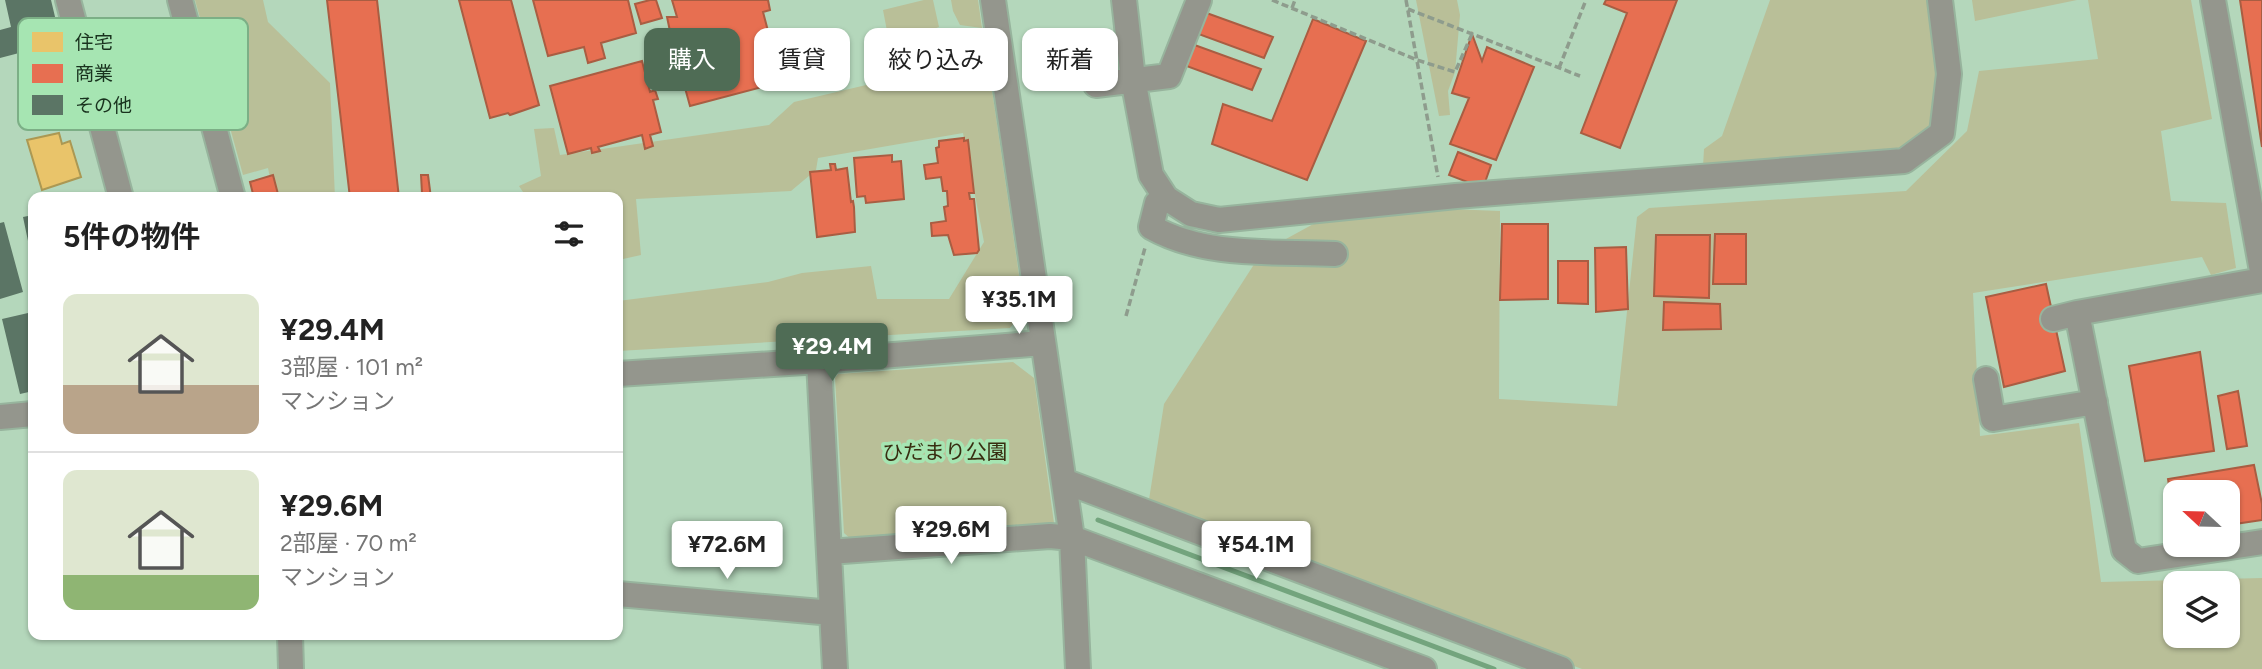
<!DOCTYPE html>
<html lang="ja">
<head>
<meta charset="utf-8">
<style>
	:root { --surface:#fff; --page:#f2f2f2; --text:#222; --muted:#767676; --line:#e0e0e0; --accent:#4f6c55 }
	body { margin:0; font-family:Figtree,"Noto Sans JP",sans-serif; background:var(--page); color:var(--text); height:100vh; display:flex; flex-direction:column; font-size:26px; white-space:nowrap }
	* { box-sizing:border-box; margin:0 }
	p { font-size:23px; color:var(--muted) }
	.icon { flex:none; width:38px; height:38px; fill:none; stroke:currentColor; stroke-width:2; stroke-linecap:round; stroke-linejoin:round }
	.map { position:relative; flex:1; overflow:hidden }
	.sheet { position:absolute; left:28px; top:192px; width:595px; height:448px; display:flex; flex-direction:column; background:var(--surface); border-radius:14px; box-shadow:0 2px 5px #0004 }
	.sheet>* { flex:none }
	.hud { position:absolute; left:644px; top:28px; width:665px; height:63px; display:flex; gap:14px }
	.needle { width:46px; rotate:292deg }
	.fabs { position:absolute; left:2163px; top:480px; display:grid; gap:14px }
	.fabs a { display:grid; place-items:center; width:77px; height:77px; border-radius:14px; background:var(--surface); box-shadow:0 2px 5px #0004; font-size:35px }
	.price { position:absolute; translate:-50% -60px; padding:0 16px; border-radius:7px; background:#fff; color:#222; font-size:23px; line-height:46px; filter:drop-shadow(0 2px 4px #0008) }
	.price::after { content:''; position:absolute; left:50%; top:42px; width:21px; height:16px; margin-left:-10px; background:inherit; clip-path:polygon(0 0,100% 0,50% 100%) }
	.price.on { background:var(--accent); color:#fff }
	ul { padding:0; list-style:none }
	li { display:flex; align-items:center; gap:21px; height:175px; padding:0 35px }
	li+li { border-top:2px solid var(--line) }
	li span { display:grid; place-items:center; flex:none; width:196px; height:140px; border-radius:14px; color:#555 }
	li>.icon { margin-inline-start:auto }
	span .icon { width:84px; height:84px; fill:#fffc; stroke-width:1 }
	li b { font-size:30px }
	h2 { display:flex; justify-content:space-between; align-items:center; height:84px; padding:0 35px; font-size:30px }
	.pill { padding:0 24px; border-radius:14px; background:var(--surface); box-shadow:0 2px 5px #0004; font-size:24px; line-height:63px }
	.pill.on { background:var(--accent); color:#fff }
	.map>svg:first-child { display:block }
	.green { fill:#b9bf98; fill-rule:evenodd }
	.homes { fill:#e9c46a; stroke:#ab9853; stroke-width:2 }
	.shops { fill:#e76f51; stroke:#a95d42; stroke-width:2 }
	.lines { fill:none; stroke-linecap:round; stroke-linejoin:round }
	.stream { stroke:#73a47d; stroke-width:5 }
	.building { fill:#5b7565 }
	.minor-casing { stroke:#97b49d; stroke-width:28 }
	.path { stroke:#8e9c8d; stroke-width:3.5; stroke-dasharray:7 3.5; stroke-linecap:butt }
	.minor { stroke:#94968d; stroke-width:24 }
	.labels { text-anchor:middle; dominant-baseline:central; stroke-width:7; stroke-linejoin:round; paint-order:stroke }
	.park-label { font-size:21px; fill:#382e11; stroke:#a6e5b2 }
	.key { fill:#a6e5b2; stroke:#7caf86; stroke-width:2 }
	.key-label { font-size:19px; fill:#19321e }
</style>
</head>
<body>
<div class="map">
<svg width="2262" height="669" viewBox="0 0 2262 669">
	<rect width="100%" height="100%" fill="#b4d7bb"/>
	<path class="green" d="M 195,0 L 263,0 L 268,22 L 330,83 L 335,198 L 274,198 L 268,168 L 243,175 Z
		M 924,0 L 933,0 L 939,27 L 914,36 L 930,87 L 970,90 L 963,43 L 985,42 L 1024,309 L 1010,328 L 618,351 L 618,301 L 768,282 L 802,273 L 871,266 L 877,299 L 949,299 L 984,242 L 963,133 L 818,158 L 816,170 L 791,191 L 636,199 L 641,255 L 623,259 L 618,248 L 618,198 L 527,198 L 519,186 L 541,176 L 534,129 L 554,128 L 560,155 L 769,125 L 794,102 L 896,78 L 883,10 Z
		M 951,0 L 978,0 L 982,28 L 960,25 L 953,11 Z
		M 1416,0 L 1457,0 L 1460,15 L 1455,72 L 1448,91 L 1450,115 L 1439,116 Z
		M 1770,0 L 1938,0 L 1941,117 L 1906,151 L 1702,185 L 1704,149 L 1722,136 Z
		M 1972,0 L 2077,0 L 1975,21 Z
		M 2088,0 L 2191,0 L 2212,119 L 2161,131 L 2171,201 L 2226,203 L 2236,268 L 2211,275 L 2202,257 L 1973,293 L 1980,436 L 2079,423 L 2101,582 L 2262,578 L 2262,669 L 1582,669 L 1148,506 L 1164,404 L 1262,252 L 1348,205 L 1500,211 L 1499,399 L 1617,406 L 1637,217 L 1649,208 L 1906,191 L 1967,131 L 1979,71 L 2098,59 ZM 2175,583 L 2228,583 L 2228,635 L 2175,635 Z
		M 1013,362 L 1034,378 L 1054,523 L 1045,530 L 852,540 L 844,533 L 835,378 L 838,374 Z"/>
	<path class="homes" d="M 59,133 L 62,144 L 70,141 L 81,177 L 42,190 L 27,140 Z"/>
	<path class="shops" d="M 327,0 L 377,0 L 399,198 L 350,198 Z
		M 459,0 L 511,0 L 539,105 L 510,115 L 508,113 L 490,118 Z
		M 533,0 L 628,0 L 636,33 L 601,43 L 605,58 L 588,63 L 584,47 L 548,56 Z
		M 650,0 L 656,0 L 662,18 L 641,24 L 635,4 Z
		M 672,0 L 768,0 L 770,10 L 763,12 L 777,65 L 784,62 L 789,80 L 690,106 L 685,88 L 691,86 L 678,34 L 671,36 L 667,17 L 677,17 Z
		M 1606,0 L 1677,0 L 1620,148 L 1581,133 L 1627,13 L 1604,4 Z
		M 2240,0 L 2262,0 L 2262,147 Z
		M 1201,11 L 1273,37 L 1264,58 L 1193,32 Z
		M 1313,19 L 1366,41 L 1307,180 L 1212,144 L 1223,104 L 1272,121 Z
		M 1472,34 L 1482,61 L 1487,47 L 1534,67 L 1496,160 L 1450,144 L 1469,98 L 1452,93 Z
		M 1189,43 L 1261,69 L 1252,90 L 1181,64 Z
		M 642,61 L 650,92 L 655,90 L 658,99 L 653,100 L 661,132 L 650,135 L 653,146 L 645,149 L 642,135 L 598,147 L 600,151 L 592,153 L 591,148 L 568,154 L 550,86 Z
		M 964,138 L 964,141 L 968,140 L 974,193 L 969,193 L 970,199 L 974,199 L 979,250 L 977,253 L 954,255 L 948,235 L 932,236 L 931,223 L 946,221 L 944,207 L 948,206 L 947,191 L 943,191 L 941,177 L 926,179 L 924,165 L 938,163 L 936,148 L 939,147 L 939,141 Z
		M 1458,152 L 1491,165 L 1483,188 L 1449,175 Z
		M 892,155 L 892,162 L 901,161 L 904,199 L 866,203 L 865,196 L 857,197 L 854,158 Z
		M 830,164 L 835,164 L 836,170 L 847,168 L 851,202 L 853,201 L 854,207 L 855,232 L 817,237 L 810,172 L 831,170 Z
		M 273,175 L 279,198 L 254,198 L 250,182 Z
		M 421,175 L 428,175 L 431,198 L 399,198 L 398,196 L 422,193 Z
		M 1502,224 L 1548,224 L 1548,299 L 1500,300 Z
		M 1715,234 L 1746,234 L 1746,284 L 1713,284 Z
		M 1656,235 L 1710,235 L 1709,298 L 1654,296 Z
		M 1626,247 L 1628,309 L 1596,312 L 1595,248 Z
		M 1558,261 L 1588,261 L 1588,304 L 1558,303 Z
		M 2046,284 L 2065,371 L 2004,387 L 1986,297 Z
		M 1664,302 L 1720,304 L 1721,329 L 1663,330 Z
		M 2200,352 L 2214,451 L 2145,461 L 2129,366 Z
		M 2238,391 L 2247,446 L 2227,449 L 2218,396 Z
		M 2254,465 L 2262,504 L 2262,520 L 2228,525 L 2228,492 L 2175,492 L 2175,522 L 2168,479 Z"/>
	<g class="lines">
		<path class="stream" d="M 1098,520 L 1494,669"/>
	</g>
	<path class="building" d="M 5,0 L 51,0 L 61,42 L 0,58 L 0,30 L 11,27 Z
		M 33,215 L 33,260 L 32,260 L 23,217 Z
		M 4,222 L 23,292 L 0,299 L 0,223 Z
		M 28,313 L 33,336 L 33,391 L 20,394 L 2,319 Z"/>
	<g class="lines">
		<defs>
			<path id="minor" d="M 68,0 L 121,198
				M 180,0 L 233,198
				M 993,0 L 1072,538 L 1078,669
				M 1124,0 L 1133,79 L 1151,175 L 1166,198 L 1191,214 L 1219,220 L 1456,196 L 1904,161 L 1942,133 L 1949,74 L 1940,0
				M 2213,0 L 2262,271
				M 1096,85 L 1169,76 L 1199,0
				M 1166,198 L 1157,203 L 1151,227 C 1206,258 1273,251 1335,254
				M 2262,280 L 2077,313 L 2124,550 L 2138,561 L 2262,542
				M 2053,319 L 2077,313
				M 819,361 L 835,669
				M 618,374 L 819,361 L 1042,343
				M 1986,379 L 1993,419 L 2095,402
				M 0,417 L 33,414
				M 1064,481 L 1561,669
				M 829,552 L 1050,536 L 1072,538 L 1424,669
				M 618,594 L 832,613
				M 290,635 L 291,669"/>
		</defs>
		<use href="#minor" class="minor-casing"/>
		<path class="path" d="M 1272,0 L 1417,60 L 1455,72 L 1472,34
			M 1406,0 L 1438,177
			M 1292,8 L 1295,0
			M 1408,9 L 1580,76
			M 1559,68 L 1586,0
			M 1126,316 L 1145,248"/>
		<use href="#minor" class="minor"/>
	</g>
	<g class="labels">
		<g class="park-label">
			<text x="945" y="451">ひだまり公園</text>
		</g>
	</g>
	<rect x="18" y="18" width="230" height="112" rx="10" class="key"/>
	<rect x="32" y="32" width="31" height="20" fill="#e9c46a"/>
	<rect x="32" y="64" width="31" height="19" fill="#e76f51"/>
	<rect x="32" y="95" width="31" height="20" fill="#5b7565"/>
	<g class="key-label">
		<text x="75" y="49">住宅</text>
		<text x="75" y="80">商業</text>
		<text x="75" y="112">その他</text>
	</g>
</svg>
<div class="fabs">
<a><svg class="needle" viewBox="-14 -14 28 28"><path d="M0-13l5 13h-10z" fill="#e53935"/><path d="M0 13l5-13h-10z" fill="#767676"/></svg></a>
<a><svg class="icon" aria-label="layers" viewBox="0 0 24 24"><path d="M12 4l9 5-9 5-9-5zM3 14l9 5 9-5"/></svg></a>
</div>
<b class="price" style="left:1019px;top:336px">¥35.1M</b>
<b class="price on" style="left:832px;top:383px">¥29.4M</b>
<b class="price" style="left:951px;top:566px">¥29.6M</b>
<b class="price" style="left:727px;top:581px">¥72.6M</b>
<b class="price" style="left:1256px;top:581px">¥54.1M</b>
<div class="hud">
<a class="pill on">購入</a>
<a class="pill">賃貸</a>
<a class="pill">絞り込み</a>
<a class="pill">新着</a>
</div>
<section class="sheet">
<h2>5件の物件<svg class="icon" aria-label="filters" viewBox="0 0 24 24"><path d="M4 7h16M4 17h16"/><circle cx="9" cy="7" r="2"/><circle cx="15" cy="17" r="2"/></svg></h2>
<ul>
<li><span style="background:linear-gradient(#dfe7d0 65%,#b9a48a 0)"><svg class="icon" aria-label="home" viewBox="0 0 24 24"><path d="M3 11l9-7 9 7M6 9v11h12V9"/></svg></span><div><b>¥29.4M</b><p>3部屋 · 101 m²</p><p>マンション</p></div></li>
<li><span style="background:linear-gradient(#dfe7d0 75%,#8fb573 0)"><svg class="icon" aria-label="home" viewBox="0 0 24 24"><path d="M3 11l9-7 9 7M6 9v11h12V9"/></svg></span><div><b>¥29.6M</b><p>2部屋 · 70 m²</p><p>マンション</p></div></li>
</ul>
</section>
</div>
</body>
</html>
